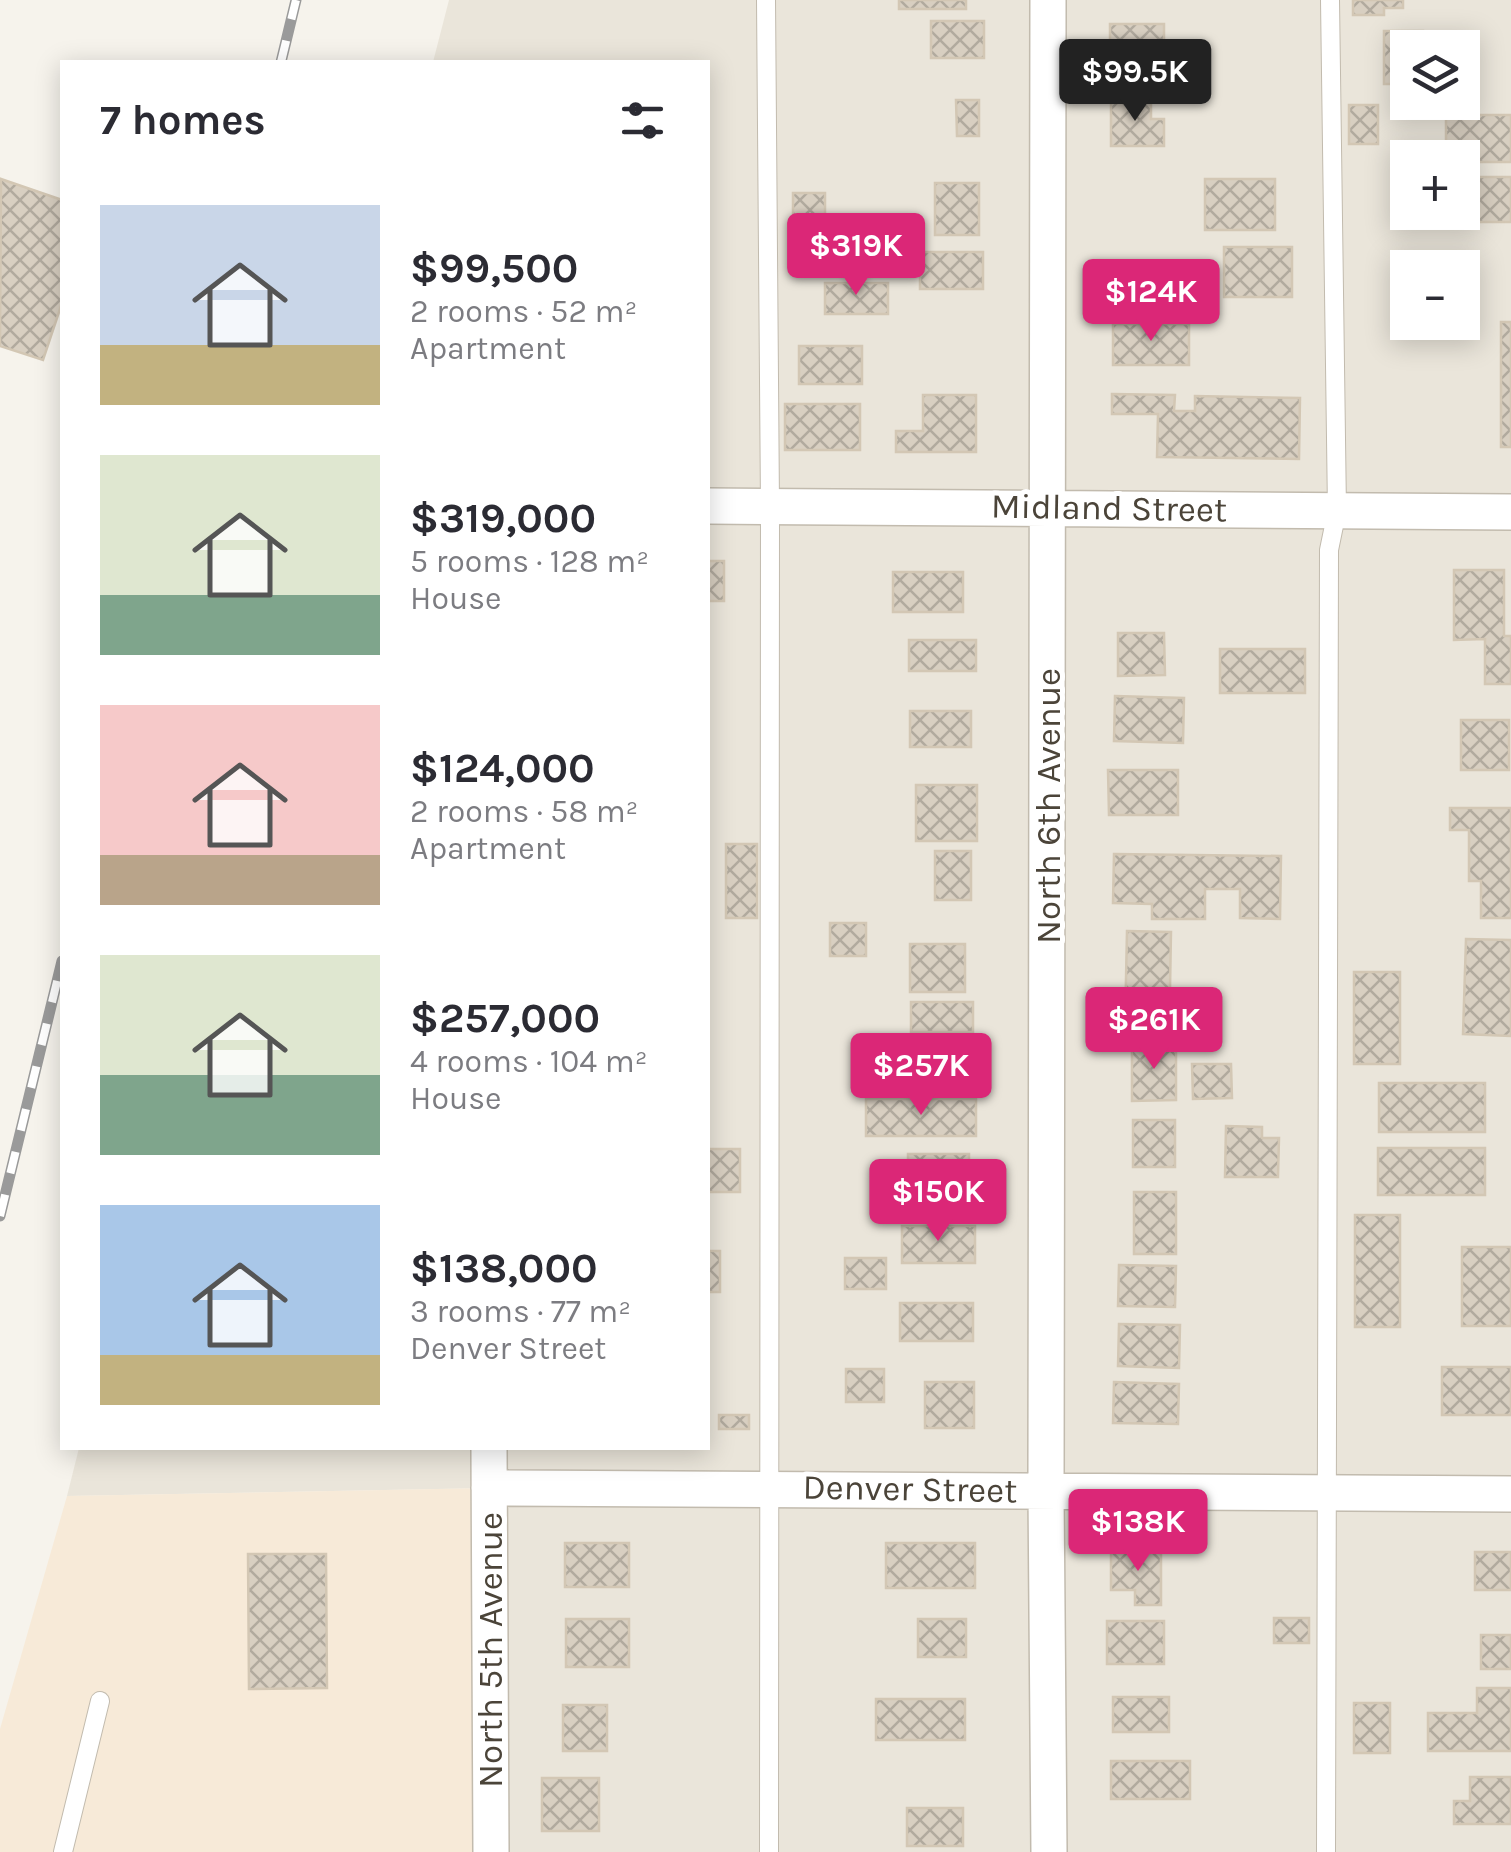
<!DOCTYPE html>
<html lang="en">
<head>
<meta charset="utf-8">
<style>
	:root { --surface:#fff; --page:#f2f2f3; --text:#2b2b33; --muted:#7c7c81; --accent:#db2777 }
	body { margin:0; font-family:Karla,sans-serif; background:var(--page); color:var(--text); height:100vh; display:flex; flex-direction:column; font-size:38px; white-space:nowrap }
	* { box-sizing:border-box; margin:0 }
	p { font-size:32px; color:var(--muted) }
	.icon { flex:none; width:55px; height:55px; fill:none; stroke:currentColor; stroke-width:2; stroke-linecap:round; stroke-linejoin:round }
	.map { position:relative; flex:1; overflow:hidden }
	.details { position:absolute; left:60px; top:60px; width:650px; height:1390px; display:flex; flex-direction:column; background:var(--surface); border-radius:0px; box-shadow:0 5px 25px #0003 }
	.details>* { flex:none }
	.tools { position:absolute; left:1390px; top:30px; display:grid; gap:20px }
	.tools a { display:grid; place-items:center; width:90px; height:90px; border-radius:0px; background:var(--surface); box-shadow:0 5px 25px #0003; font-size:50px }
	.price { position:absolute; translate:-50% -85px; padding:0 22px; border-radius:10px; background:var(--accent); color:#fff; font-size:32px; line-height:65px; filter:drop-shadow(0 2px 5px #0008) }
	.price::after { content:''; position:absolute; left:50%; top:60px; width:30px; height:22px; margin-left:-15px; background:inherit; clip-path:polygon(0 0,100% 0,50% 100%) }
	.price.active { background:#222; color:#fff }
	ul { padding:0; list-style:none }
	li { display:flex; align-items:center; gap:30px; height:250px; padding:0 40px }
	li span { display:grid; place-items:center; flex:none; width:280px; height:200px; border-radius:0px; color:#555 }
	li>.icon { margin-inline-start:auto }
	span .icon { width:120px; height:120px; fill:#fffc; stroke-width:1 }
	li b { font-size:42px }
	h2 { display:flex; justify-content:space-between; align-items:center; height:120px; padding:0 40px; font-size:42px }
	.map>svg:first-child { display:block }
	.residential { fill:#eae5da; fill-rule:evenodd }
	.commercial { fill:#f7ead8 }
	.building { fill:url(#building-cross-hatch); stroke:#d3c7b4; stroke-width:2.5 }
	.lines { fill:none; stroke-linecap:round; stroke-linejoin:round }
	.lane-casing { stroke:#c2bbae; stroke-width:20 }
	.street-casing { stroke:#c2bbae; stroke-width:38 }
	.lane { stroke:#fff; stroke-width:18 }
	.street { stroke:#fff; stroke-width:35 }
	.rail-casing { stroke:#9a9a9a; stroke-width:11 }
	.rail { stroke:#fff; stroke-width:8; stroke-dasharray:22; stroke-linecap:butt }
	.labels { text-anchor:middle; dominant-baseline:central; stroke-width:10; stroke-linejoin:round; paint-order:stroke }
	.street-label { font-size:35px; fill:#4b4439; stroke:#fff }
</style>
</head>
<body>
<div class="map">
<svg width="1511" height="1852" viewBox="0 0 1511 1852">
	<defs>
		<pattern id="building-cross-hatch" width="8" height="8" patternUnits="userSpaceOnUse" patternTransform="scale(2.5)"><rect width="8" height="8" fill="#d8cfc1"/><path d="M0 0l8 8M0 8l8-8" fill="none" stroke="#b1aa9e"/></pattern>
	</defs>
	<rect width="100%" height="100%" fill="#f6f3ec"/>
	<path class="residential" d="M 449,0 L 1511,0 L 1511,1852 L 491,1852 L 489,1488 L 67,1496 L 79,1448 L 708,1448 L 708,62 L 433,62 ZM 1408,48 L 1462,48 L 1462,102 L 1408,102 ZM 1408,158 L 1462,158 L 1462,212 L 1408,212 ZM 1408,268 L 1462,268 L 1462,322 L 1408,322 Z"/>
	<path class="commercial" d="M 489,1488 L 491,1852 L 0,1852 L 0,1729 L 67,1496 Z"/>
	<path class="building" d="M 899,0 L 966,0 L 966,9 L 899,9 Z
		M 1353,0 L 1403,0 L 1403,8 L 1384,8 L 1384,15 L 1353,15 Z
		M 931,21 L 984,21 L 984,58 L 931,58 Z
		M 1110,24 L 1164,24 L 1164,70 L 1110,70 Z
		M 1384,31 L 1423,31 L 1423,48 L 1408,48 L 1408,84 L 1384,84 Z
		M 1111,98 L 1151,98 L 1151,119 L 1164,119 L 1164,146 L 1111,146 Z
		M 956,100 L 979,100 L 979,136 L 957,136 Z
		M 1349,105 L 1378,105 L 1378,144 L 1349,144 Z
		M 1446,115 L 1511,115 L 1511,162 L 1462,162 L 1462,158 L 1446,158 Z
		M 1462,177 L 1511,177 L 1511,222 L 1459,222 L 1459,212 L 1462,212 Z
		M 1,179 L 62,200 L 62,303 L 43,360 L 0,346 Z
		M 1205,179 L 1275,179 L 1275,230 L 1205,230 Z
		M 935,183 L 979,183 L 979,235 L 935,235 Z
		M 793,193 L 825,193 L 825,224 L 793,224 Z
		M 1224,247 L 1292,247 L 1292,297 L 1224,297 Z
		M 920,252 L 983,252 L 983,289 L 920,289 Z
		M 1115,266 L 1176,266 L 1176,308 L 1115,308 Z
		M 825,283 L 888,283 L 888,314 L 825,314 Z
		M 1501,322 L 1511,322 L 1511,447 L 1501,447 Z
		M 1113,324 L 1189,324 L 1189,365 L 1113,365 Z
		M 799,346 L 862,346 L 862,384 L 799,384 Z
		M 1112,394 L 1175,395 L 1174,411 L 1195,411 L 1195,396 L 1300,398 L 1299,459 L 1157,457 L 1158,414 L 1112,414 Z
		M 923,395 L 976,395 L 976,452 L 896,452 L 896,431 L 923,431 Z
		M 785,404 L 860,404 L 860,450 L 785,450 Z
		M 708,561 L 724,561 L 724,601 L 708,601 Z
		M 1454,570 L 1504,570 L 1504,636 L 1511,636 L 1511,684 L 1485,684 L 1485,639 L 1454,640 Z
		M 893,572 L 963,572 L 963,612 L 893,612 Z
		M 1118,633 L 1164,633 L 1165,675 L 1118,676 Z
		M 909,640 L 976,640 L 976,671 L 909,671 Z
		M 1220,649 L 1305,649 L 1305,693 L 1220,693 Z
		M 1115,696 L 1184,698 L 1183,743 L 1114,741 Z
		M 910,711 L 971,711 L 971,747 L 910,747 Z
		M 1461,720 L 1509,720 L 1509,770 L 1461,770 Z
		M 1108,770 L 1178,770 L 1178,815 L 1109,815 Z
		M 916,785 L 977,785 L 977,841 L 916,841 Z
		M 1450,808 L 1511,808 L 1511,918 L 1481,918 L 1481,881 L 1469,881 L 1469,830 L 1450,830 Z
		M 726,844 L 757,844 L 757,918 L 726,918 Z
		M 935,851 L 971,851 L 971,900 L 935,900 Z
		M 1114,854 L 1281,856 L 1280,919 L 1240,918 L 1240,889 L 1205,889 L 1205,919 L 1152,919 L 1152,904 L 1113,903 Z
		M 830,923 L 866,923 L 866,956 L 830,956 Z
		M 1127,931 L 1171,932 L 1170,990 L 1218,991 L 1217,1028 L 1125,1026 Z
		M 1466,939 L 1511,940 L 1511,1036 L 1463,1034 Z
		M 910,944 L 965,944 L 965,992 L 910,992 Z
		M 1354,972 L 1400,972 L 1400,1064 L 1354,1064 Z
		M 911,1002 L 973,1002 L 973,1032 L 911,1032 Z
		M 1132,1043 L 1176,1043 L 1176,1100 L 1132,1101 Z
		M 1192,1064 L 1231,1064 L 1232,1098 L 1193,1099 Z
		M 1379,1083 L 1485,1083 L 1485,1132 L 1379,1132 Z
		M 866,1099 L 976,1099 L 976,1136 L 866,1136 Z
		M 1133,1120 L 1175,1120 L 1175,1167 L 1133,1167 Z
		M 1226,1126 L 1262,1127 L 1262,1138 L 1279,1138 L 1278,1177 L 1225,1177 Z
		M 1378,1148 L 1485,1148 L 1485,1195 L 1378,1195 Z
		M 708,1149 L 740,1149 L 740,1192 L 708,1192 Z
		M 908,1154 L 969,1154 L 969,1195 L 908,1195 Z
		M 1134,1192 L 1176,1192 L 1176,1254 L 1134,1254 Z
		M 1355,1215 L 1400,1215 L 1400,1327 L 1355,1327 Z
		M 902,1226 L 975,1226 L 975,1263 L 902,1263 Z
		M 1462,1247 L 1511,1247 L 1511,1326 L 1462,1326 Z
		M 708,1251 L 720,1251 L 720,1292 L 708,1292 Z
		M 845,1258 L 886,1258 L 886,1289 L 845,1289 Z
		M 1119,1265 L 1176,1266 L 1175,1307 L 1118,1306 Z
		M 900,1303 L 973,1303 L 973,1341 L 900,1341 Z
		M 1119,1324 L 1180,1325 L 1179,1368 L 1118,1366 Z
		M 1442,1367 L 1511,1367 L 1511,1415 L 1442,1415 Z
		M 846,1369 L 884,1369 L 884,1402 L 846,1402 Z
		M 925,1382 L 974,1382 L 974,1428 L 925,1428 Z
		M 1114,1382 L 1179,1384 L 1178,1424 L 1113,1423 Z
		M 719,1415 L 749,1415 L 749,1429 L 719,1429 Z
		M 565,1543 L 629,1543 L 629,1587 L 565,1587 Z
		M 886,1543 L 975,1543 L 975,1588 L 886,1588 Z
		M 1111,1550 L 1161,1550 L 1161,1605 L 1135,1605 L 1135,1590 L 1111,1590 Z
		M 1475,1552 L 1511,1552 L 1511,1590 L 1475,1590 Z
		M 248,1554 L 326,1554 L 327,1688 L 249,1689 Z
		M 1274,1618 L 1309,1618 L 1309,1643 L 1274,1643 Z
		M 566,1619 L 629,1619 L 629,1667 L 566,1667 Z
		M 918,1619 L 966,1619 L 966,1657 L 918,1657 Z
		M 1107,1621 L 1164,1621 L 1164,1664 L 1107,1664 Z
		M 1481,1635 L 1511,1635 L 1511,1669 L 1481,1669 Z
		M 1477,1688 L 1511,1688 L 1511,1751 L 1428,1751 L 1428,1713 L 1477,1713 Z
		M 1113,1697 L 1169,1697 L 1169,1732 L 1113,1732 Z
		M 876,1699 L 965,1699 L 965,1740 L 876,1740 Z
		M 1354,1703 L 1390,1703 L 1390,1753 L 1354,1753 Z
		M 563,1705 L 607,1705 L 607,1751 L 563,1751 Z
		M 1111,1761 L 1190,1761 L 1190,1799 L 1111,1799 Z
		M 1470,1777 L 1511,1777 L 1511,1824 L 1454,1824 L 1454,1801 L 1470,1801 Z
		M 542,1778 L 599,1778 L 599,1831 L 542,1831 Z
		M 907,1808 L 963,1808 L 963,1846 L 907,1846 Z"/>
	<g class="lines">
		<defs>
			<path id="lane" d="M 766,0 L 770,506 L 769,1852
				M 63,1852 L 100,1701
				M 1326,1852 L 1329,550 L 1337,511 L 1330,0"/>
			<path id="street" d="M 1048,0 L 1046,1491 L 1049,1852
				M 708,506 L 1511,512
				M 489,1448 L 491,1852
				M 489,1488 L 1511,1494"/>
		</defs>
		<use href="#lane" class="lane-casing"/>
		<use href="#street" class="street-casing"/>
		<use href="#lane" class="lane"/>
		<use href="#street" class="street"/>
		<defs>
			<path id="rail" d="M 281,62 L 296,0
				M 0,1216 L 62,961"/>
		</defs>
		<use href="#rail" class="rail-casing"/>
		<use href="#rail" class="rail"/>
	</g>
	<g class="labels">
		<g class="street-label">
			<text transform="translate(1109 508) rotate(1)">Midland Street</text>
			<text transform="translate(1048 806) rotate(-90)">North 6th Avenue</text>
			<text transform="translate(910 1489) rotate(1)">Denver Street</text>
			<text transform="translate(490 1650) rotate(-90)">North 5th Avenue</text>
		</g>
	</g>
</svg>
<div class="tools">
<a><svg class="icon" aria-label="layers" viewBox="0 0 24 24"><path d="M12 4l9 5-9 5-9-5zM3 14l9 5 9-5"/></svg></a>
<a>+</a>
<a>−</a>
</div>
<b class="price active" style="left:1135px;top:124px">$99.5K</b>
<b class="price" style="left:856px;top:298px">$319K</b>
<b class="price" style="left:1151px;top:344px">$124K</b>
<b class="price" style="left:1154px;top:1072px">$261K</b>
<b class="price" style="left:921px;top:1118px">$257K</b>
<b class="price" style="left:938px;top:1244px">$150K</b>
<b class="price" style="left:1138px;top:1574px">$138K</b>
<section class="details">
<h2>7 homes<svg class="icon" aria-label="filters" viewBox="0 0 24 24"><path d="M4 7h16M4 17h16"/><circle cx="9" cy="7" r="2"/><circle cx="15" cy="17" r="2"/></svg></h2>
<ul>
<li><span style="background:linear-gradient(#c9d6e8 70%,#c2b280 0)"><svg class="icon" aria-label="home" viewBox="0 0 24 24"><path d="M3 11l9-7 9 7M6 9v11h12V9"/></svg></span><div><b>$99,500</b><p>2 rooms · 52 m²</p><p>Apartment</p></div></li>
<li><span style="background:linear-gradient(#dfe7d0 70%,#7fa58c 0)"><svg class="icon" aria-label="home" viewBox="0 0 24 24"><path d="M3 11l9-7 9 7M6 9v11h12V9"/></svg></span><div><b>$319,000</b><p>5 rooms · 128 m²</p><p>House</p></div></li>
<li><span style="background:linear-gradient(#f6c9c9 75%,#b9a48a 0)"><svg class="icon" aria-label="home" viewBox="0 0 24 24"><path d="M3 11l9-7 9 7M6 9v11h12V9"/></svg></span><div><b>$124,000</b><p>2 rooms · 58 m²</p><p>Apartment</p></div></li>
<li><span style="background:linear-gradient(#dfe7d0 60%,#7fa58c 0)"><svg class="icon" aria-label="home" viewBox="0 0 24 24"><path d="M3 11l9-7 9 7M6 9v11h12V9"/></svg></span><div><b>$257,000</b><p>4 rooms · 104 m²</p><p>House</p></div></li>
<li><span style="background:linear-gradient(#a9c7e8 75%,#c2b280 0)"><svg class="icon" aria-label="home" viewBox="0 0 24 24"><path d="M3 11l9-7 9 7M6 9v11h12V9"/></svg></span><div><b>$138,000</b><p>3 rooms · 77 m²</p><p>Denver Street</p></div></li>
</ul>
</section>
</div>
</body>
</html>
